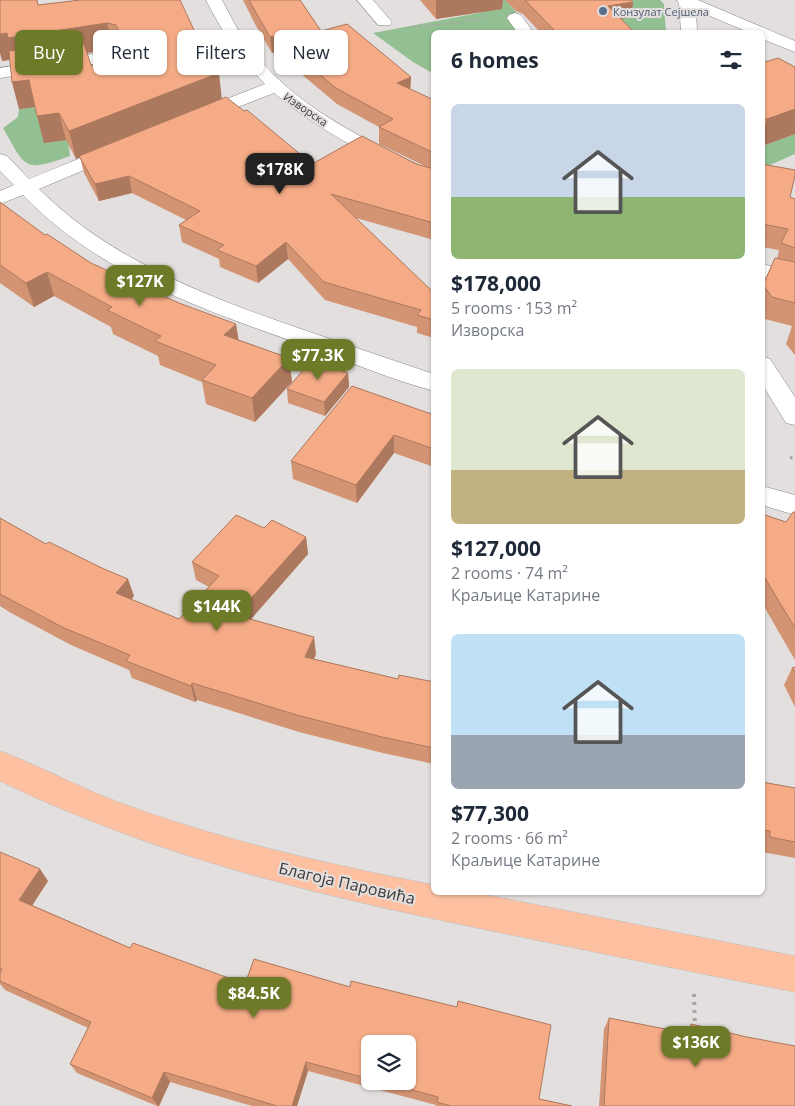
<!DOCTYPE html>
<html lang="en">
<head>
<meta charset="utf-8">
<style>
	:root { --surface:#fff; --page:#f2f2f3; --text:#1f2937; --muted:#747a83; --accent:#6d7b29 }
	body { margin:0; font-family:"Open Sans",sans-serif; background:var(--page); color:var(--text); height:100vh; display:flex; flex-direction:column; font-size:19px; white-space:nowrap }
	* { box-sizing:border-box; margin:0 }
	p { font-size:16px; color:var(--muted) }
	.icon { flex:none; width:28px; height:28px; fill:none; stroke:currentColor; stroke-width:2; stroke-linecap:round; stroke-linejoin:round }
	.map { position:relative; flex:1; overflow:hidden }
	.side { position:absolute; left:431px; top:30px; width:334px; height:865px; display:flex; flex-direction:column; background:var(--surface); border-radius:8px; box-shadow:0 1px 4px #0004 }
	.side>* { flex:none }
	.guide { position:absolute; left:15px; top:30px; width:341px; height:45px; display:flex; gap:10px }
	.controls { position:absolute; left:361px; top:1035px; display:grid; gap:10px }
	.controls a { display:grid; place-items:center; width:55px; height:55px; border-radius:8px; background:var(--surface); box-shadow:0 1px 4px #0004; font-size:25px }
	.price { position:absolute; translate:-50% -42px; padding:0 11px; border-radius:10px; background:var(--accent); color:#fff; font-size:16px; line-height:32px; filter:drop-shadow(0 1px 2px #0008) }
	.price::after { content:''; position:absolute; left:50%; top:30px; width:15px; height:11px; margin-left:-8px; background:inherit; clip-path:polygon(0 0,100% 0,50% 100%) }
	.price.selected { background:#222; color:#fff }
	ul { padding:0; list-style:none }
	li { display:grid; align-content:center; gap:10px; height:265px; padding:0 20px }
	li span { display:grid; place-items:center; height:155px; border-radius:8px; color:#555 }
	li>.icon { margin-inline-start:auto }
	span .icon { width:90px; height:90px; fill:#fffc; stroke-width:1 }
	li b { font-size:21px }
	h2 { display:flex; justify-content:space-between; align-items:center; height:60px; padding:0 20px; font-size:21px }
	.pill { padding:0 18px; border-radius:8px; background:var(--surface); box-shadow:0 1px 4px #0004; font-size:18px; line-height:45px }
	.pill.selected { background:var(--accent); color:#fff }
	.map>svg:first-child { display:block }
	.green { fill:#93c093 }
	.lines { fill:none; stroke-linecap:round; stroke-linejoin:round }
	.minor-casing { stroke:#878482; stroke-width:1 }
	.major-casing { stroke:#bdbcbc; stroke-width:1 }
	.path-far2 { stroke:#a8a5a4; stroke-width:2; stroke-dasharray:2 2.5; stroke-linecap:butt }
	.path-far1 { stroke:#a8a5a4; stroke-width:3; stroke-dasharray:2.5 4; stroke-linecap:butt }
	.path { stroke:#a8a5a4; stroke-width:4; stroke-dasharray:3 5; stroke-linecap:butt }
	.minor { fill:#fff; fill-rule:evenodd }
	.major { fill:#fdc1a1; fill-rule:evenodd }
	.wall { fill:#d39473; fill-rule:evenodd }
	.shaded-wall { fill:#ac785e }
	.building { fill:#f5ac86; stroke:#ac785e }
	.service-dot { fill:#5c6f8a; stroke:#e3dfde; stroke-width:2 }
	.labels { text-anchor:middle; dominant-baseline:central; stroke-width:4; stroke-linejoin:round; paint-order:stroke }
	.far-service-label { font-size:11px; fill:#4e5e75; stroke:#e3dfde; text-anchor:start }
	.far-street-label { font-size:11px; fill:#3c3a3a; stroke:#e3dfde }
	.near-street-label { font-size:16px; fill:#3c3a3a; stroke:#e3dfde }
</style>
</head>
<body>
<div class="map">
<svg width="795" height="1106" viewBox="0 0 795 1106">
	<rect width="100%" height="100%" fill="#e3dfde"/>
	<path class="green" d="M 474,0 L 516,0 L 507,2 L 527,24 L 514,26 L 518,32 L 434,32 L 434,74 L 413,62 L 373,33 L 484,12 Z
		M 622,0 L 660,0 L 664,4 L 666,32 L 555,32 L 588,24 L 639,16 Z
		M 36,107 L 68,140 L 70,156 C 23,173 26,168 3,128 L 18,117 L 19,109 Z
		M 795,134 L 795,154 L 763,168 L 762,146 Z"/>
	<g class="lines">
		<defs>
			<path id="minor" d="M 206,0 L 222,0 C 233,21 243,41 258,58 C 304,112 371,143 434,172 L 434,185 C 418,181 403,172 388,164 C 347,144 309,122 274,93 L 205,120 L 199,121 L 193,120 L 190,116 L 193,112 L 265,84 C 240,59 222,32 206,0 Z
				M 357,0 L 373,0 L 392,22 L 390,25 L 378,25 Z
				M 677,0 L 698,0 L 795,41 L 795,52 L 762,39 L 762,32 L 748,32 L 696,10 L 697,32 L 681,32 L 679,3 Z
				M 515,13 L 521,15 L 533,32 L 517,32 L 507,18 L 509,15 Z
				M 113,51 L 119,52 L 121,56 L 119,60 L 0,78 L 0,68 Z
				M 115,144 L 122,146 L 124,150 L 122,154 L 39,189 C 110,260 208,297 301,329 C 345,344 389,359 434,374 L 434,391 C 393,380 352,363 312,348 C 209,312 101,276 23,195 L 0,204 L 0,191 L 14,185 L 0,171 L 0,154 L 7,156 L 29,179 Z
				M 762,264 L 795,272 L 795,284 L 762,277 Z
				M 762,356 L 770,359 L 795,397 L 795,425 L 786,423 L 762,384 Z
				M 762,486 L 795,495 L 795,515 L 762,505 Z"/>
			<path id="major" d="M 0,751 C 40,766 78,787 118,802 C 220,840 327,864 434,885 L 434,892 L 472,892 L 795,956 L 795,992 C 697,973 600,953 502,933 C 326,897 163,860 0,781 Z"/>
		</defs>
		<use href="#minor" class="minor-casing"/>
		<use href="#major" class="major-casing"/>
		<path class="path-far2" d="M 411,27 L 456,23 L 483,18 L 480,10"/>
		<path class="path-far1" d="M 790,458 L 795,457"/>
		<path class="path" d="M 694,994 L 695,1028"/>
		<use href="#minor" class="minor"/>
		<use href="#major" class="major"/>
	</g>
	<path class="wall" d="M 80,0 L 222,99 L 312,164 L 416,164 L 429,168 L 379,144 L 379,127 L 337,104 L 275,52 L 272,53 L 255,24 L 243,0 L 300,0 L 321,31 L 411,77 L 410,89 L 434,100 L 434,240 L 356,218 L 434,293 L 434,338 L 417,333 L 417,327 L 325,300 L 288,259 L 258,283 L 220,267 L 219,259 L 182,242 L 179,225 L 186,220 L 132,193 L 99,201 L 84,173 L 80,157 L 76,159 L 66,140 L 44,143 L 35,107 L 19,109 L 12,82 L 10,60 L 2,61 L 39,5 ZM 106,50 L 108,63 L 106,66 L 99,67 L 91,65 L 87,53 Z
		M 420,0 L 503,0 L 502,9 L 436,19 Z
		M 505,0 L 631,0 L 633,2 L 631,17 L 621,19 L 634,32 L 540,32 L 523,14 L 516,11 Z
		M 762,63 L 795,67 L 795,134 L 762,146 Z
		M 762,164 L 790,197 L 795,199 L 795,355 L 786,344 L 792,326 L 765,319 L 762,316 L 762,287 L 775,258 L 777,259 L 779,250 L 762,247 Z
		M 0,202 L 45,235 L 91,263 L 239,340 L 289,358 L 292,382 L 255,422 L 206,404 L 202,382 L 160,365 L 158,356 L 113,334 L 111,327 L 54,296 L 34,307 L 0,283 Z
		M 348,373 L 349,387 L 325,416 L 288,403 L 287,389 Z
		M 434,415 L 434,467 L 394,453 L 357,503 L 293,479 L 291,461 Z
		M 795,512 L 795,660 L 762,603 L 762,514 L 786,522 Z
		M 0,518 L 134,596 L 131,599 L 179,619 L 209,587 L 196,580 L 192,562 L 264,528 L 306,537 L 308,554 L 251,619 L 316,654 L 314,659 L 398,679 L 434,682 L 434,764 L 383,753 L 299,732 L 197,700 L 195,702 L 132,678 L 129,670 L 71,645 L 11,613 L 0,606 Z
		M 795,667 L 795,707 L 784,685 L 792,668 Z
		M 762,782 L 795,788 L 795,858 L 762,852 Z
		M 0,852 L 48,881 L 32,905 L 130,948 L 539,1099 L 572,1106 L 436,1106 L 436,1105 L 308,1071 L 297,1106 L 252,1106 L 170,1082 L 159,1106 L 157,1106 L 77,1073 L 70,1064 L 88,1028 L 5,990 L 0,984 ZM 370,1044 L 408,1081 L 370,1081 Z
		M 609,1018 L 685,1033 L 691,1024 L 747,1037 L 795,1106 L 599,1106 L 604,1029 Z"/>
	<path class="shaded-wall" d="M 436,0 L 503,0 L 502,9 L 436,19 Z
		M 633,2 L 631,17 L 606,22 L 608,6 Z
		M 107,23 L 113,49 L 103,37 L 106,50 L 15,64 L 14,59 L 2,61 L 0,53 L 0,34 Z
		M 274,36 L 275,52 L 272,53 L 270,37 Z
		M 219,73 L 222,100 L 76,159 L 69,131 Z
		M 411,77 L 410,94 L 397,83 Z
		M 29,80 L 36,107 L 19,109 L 12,82 Z
		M 795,109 L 795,134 L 762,146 L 762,136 L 767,119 Z
		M 59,113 L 66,140 L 44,143 L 37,116 Z
		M 129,176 L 132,193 L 99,201 L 95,184 Z
		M 286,242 L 288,259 L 258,283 L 256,266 Z
		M 47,272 L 54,296 L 34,307 L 26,283 Z
		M 236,324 L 240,348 L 224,335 Z
		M 289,358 L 292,382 L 255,422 L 252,398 Z
		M 348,373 L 349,387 L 325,416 L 324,402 Z
		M 394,435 L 394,453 L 357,503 L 356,485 Z
		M 306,537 L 308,554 L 239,633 L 236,615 Z
		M 128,579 L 134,596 L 122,611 L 116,593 Z
		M 314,637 L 316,654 L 307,674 L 305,657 Z
		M 192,683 L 197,700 L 195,702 L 191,686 Z
		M 40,869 L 48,881 L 28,912 L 19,900 Z
		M 306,1062 L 308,1071 L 297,1106 L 292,1106 Z
		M 164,1072 L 170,1082 L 159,1106 L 158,1106 L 152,1098 Z"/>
	<path class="building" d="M 0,0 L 37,0 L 38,5 L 80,0 L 180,0 L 201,45 L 208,45 L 219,73 L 69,131 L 59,113 L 37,116 L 29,80 L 12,82 L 9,51 L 83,41 L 91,65 L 99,67 L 106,66 L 110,60 L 103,37 L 115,35 L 118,29 L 116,25 L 107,23 L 8,38 L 7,33 L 0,34 Z
		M 249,0 L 300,0 L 321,31 L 347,24 L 411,77 L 397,83 L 434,100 L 434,153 L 379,127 L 393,119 L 336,88 L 274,36 L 270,37 L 254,9 Z
		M 525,0 L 631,0 L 633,2 L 608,6 L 634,32 L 556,32 Z
		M 778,58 L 795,67 L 795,109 L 767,119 L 762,117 L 762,63 Z
		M 226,97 L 244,111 L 247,110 L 312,164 L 362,136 L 416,164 L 434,169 L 434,189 L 432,191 L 434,192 L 434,223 L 331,194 L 434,293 L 434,320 L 417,315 L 421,310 L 324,282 L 286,242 L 256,266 L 217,250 L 224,245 L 179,225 L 200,211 L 129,176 L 95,184 L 79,156 Z
		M 762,164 L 795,170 L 795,176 L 790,197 L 795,199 L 795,248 L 781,243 L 788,229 L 762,224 Z
		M 0,202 L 45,235 L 47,234 L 91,263 L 179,303 L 236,324 L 224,335 L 289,358 L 252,398 L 202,380 L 216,365 L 155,341 L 161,336 L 107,310 L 112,307 L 47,272 L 26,283 L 0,265 Z
		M 775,258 L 795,262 L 795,303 L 772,297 L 763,285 Z
		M 312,360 L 348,373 L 324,402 L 287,389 Z
		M 352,386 L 434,415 L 434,449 L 394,435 L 356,485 L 291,461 Z
		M 793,512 L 795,512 L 795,628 L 762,573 L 762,514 L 786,522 Z
		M 236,515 L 264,528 L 272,520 L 306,537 L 236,615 L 314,637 L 305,657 L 398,679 L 399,675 L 434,682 L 434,748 L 382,737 L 297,715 L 192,683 L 191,686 L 126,661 L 130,655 L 64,628 L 0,594 L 0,518 L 46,544 L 49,542 L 104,569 L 128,579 L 116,593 L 179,619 L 219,576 L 192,562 Z
		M 795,667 L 795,673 L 792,668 Z
		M 762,782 L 795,788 L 795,842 L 770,837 L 770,831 L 762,830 Z
		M 0,852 L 40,869 L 19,900 L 130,948 L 133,943 L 245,984 L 254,959 L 350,987 L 351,981 L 457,1007 L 458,1001 L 551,1025 L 539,1099 L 572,1106 L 451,1106 L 437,1102 L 438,1097 L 380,1081 L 408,1081 L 408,1044 L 370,1044 L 370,1079 L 306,1062 L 292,1106 L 277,1106 L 164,1072 L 152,1098 L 70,1064 L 91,1022 L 0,981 L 0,973 L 2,969 L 0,968 Z
		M 609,1018 L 691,1034 L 691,1024 L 747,1037 L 795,1046 L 795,1106 L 604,1106 Z"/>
	<circle class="service-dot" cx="603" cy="11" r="5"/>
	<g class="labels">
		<g class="far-service-label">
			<text x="613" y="11">Конзулат Сејшела</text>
		</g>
		<g class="far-street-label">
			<text transform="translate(306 109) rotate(34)">Изворска</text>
		</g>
		<g class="near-street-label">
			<text transform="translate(347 883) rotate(13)">Благоја Паровића</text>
		</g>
	</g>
</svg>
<div class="controls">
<a><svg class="icon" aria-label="layers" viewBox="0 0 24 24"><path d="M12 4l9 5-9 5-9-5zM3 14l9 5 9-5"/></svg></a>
</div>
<b class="price selected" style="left:280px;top:195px">$178K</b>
<b class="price" style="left:140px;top:307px">$127K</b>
<b class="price" style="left:318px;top:381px">$77.3K</b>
<b class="price" style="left:217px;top:632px">$144K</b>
<b class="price" style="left:254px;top:1019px">$84.5K</b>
<b class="price" style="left:696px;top:1068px">$136K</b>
<div class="guide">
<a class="pill selected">Buy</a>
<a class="pill">Rent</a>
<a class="pill">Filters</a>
<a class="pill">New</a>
</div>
<section class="side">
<h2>6 homes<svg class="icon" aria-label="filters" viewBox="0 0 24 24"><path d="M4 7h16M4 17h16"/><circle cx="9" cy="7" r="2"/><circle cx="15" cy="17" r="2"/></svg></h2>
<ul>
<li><span style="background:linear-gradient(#c9d6e8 60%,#8fb573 0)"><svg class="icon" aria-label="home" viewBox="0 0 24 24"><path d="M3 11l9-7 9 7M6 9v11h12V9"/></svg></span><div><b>$178,000</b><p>5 rooms · 153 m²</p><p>Изворска</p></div></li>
<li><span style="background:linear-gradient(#dfe7d0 65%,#c2b280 0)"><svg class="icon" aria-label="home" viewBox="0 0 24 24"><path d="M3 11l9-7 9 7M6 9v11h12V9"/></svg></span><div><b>$127,000</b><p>2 rooms · 74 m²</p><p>Краљице Катарине</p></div></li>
<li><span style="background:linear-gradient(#bfe0f5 65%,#9aa5b1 0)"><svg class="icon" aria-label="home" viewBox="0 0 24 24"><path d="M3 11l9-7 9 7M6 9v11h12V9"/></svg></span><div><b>$77,300</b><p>2 rooms · 66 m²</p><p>Краљице Катарине</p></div></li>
</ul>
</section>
</div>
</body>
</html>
